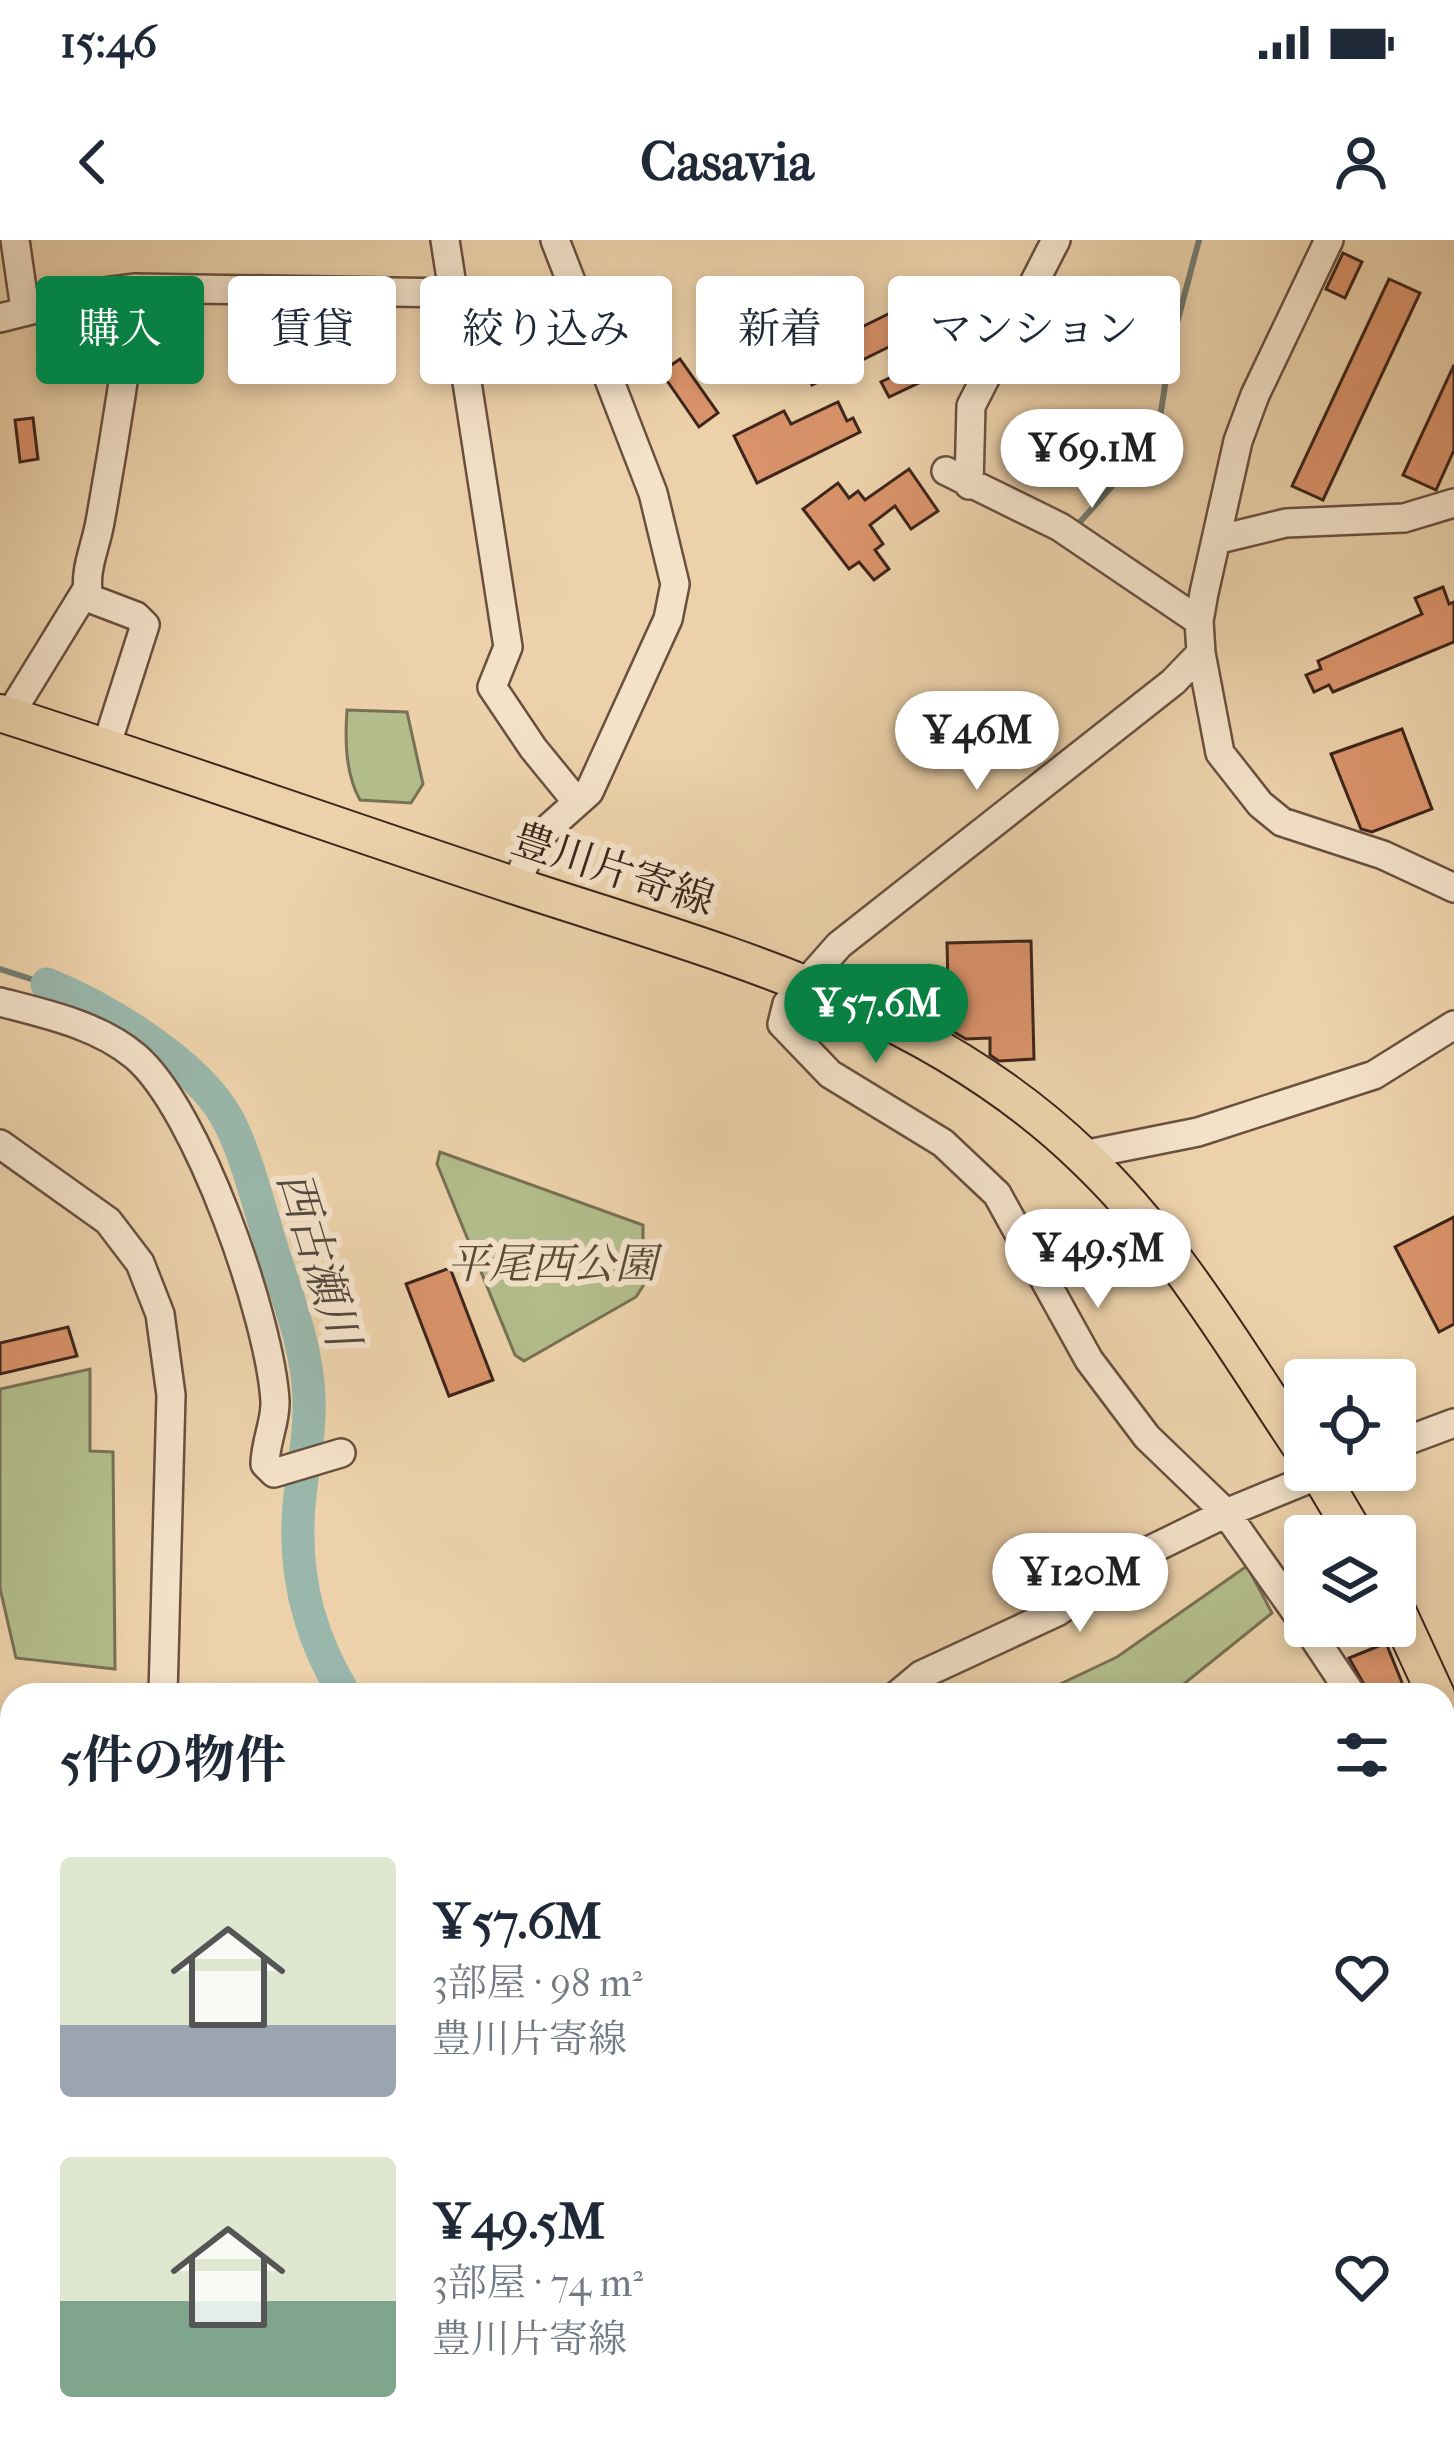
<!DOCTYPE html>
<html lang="ja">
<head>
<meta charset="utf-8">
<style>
	:root { --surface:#fff; --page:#f2f2f3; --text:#1f2937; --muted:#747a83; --accent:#0b8043 }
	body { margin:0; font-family:"IM FELL French Canon","Noto Serif JP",serif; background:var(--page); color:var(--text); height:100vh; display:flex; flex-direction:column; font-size:45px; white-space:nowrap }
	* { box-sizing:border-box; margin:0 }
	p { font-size:39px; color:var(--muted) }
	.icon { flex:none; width:66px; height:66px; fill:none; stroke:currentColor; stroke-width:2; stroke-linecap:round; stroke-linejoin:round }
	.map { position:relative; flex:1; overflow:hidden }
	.details { position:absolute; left:0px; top:1443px; width:1455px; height:771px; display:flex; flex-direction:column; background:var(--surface); border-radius:36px 36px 0 0; box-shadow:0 6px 18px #0003 }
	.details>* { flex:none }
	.hud { position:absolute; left:36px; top:36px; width:1383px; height:108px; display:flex; gap:24px }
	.buttons { position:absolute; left:1284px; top:1119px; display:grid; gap:24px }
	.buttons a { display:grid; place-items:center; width:132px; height:132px; border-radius:12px; background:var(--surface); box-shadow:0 6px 18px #0003; font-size:60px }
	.price { position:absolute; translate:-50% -102px; padding:0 27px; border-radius:42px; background:#fff; color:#222; font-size:39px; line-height:78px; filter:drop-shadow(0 3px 6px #0008) }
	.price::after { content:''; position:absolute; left:50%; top:72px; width:36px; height:27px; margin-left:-18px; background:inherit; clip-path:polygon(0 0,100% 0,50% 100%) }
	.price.active { background:var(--accent); color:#fff }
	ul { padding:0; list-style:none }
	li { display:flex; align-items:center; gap:36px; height:300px; padding:0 60px }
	li span { display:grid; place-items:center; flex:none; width:336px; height:240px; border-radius:12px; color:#555 }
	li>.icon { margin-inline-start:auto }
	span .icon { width:144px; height:144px; fill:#fffc; stroke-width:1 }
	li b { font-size:51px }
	h2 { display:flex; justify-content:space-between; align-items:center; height:144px; padding:0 60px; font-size:51px }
	.pill { padding:0 42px; border-radius:12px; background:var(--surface); box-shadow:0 6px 18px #0003; font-size:42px; line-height:108px }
	.pill.active { background:var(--accent); color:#fff }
	.status { display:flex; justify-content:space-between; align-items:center; height:84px; padding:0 60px; background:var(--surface); direction:ltr }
	.status svg { height:33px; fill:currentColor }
	header { display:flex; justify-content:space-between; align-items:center; height:156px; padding:0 60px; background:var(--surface); font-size:54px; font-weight:800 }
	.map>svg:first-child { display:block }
	.green { fill:#b3bd8c; stroke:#787154; stroke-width:3 }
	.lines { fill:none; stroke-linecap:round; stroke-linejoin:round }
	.stream { stroke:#747d71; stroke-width:6 }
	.river { stroke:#99b7ab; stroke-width:33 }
	.building { fill:#da936a; stroke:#3d251b; stroke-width:3 }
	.minor-casing { stroke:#69503f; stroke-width:32 }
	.major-casing { stroke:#3d251b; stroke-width:40 }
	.minor { stroke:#f3e1c8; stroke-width:27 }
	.major { stroke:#ecd1aa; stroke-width:36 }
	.labels { text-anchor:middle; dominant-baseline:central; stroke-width:12; stroke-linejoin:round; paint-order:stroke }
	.street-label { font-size:42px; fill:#3d251b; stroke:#f3e1c8 }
	.park-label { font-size:42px; font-style:italic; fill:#5a4b37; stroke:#f3e1c8 }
	.water-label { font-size:45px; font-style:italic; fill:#544a3f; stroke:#f3e1c8 }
</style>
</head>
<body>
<div class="status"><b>15:46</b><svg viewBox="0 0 49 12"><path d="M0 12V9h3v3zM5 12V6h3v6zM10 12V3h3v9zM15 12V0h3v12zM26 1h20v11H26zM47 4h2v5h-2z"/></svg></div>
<header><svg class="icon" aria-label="back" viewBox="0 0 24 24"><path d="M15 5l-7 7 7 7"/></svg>Casavia<svg class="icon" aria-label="person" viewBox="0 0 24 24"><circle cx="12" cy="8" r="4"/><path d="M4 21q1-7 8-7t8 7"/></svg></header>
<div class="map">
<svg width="1454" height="2212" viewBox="0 0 1454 2212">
	<rect width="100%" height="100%" fill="#ecd1aa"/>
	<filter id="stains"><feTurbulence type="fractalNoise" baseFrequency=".00167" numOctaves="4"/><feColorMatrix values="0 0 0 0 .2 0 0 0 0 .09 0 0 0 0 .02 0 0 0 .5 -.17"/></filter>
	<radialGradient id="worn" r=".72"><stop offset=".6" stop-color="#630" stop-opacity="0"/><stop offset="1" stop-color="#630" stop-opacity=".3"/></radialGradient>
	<path class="green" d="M 347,470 L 407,472 L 423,544 L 411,563 L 360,560 C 345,533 345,499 347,470 Z
		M 440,912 L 643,985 L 643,1046 L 636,1057 L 524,1121 L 515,1115 L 437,924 Z
		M 90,1129 L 90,1211 L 113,1212 L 115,1429 L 16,1418 L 0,1348 L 0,1149 Z
		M 1247,1326 L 1272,1373 L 1170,1455 L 1037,1455 L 1117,1417 Z"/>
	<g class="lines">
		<path class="stream" d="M 1080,282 L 1157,196 L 1172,102 L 1199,0
			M 0,729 L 47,744"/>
		<path class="river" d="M 47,744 C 104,767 197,823 227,878 C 247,914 261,975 274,1015 C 289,1061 307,1108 309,1156 C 311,1200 299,1240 298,1283 C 296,1346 312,1401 345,1455
			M 634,2202 L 635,2212"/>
	</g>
	<path class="building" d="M 1343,13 L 1362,22 L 1345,58 L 1326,49 Z
		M 1389,39 L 1420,53 L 1323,260 L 1292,246 Z
		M 939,49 L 947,66 L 969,55 L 981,80 L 969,98 L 953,106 L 941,81 L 812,145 L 799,118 Z
		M 150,81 L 166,81 L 165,123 L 144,122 Z
		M 939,115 L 946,130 L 889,157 L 881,142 Z
		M 680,119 L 718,173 L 699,187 L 661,132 Z
		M 1454,125 L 1454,210 L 1436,250 L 1403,235 Z
		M 838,162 L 847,181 L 853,178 L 860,192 L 757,243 L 734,196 L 784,171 L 791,184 Z
		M 33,178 L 38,219 L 20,222 L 15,180 Z
		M 909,229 L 938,271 L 911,289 L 895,266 L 870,285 L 883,304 L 875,310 L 889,329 L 874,340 L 859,322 L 849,329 L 803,269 L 838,243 L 849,258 L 858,251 L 865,260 Z
		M 1443,347 L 1449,364 L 1454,362 L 1454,402 L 1333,452 L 1329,445 L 1314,452 L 1306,435 L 1321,429 L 1318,421 L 1422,374 L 1415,358 Z
		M 1402,489 L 1432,569 L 1372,592 L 1361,589 L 1331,514 Z
		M 1031,701 L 1034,819 L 999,821 L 990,815 L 990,798 L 966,799 L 949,789 L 947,703 Z
		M 1454,977 L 1454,1084 L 1439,1092 L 1395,1007 Z
		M 450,1028 L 493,1140 L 449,1156 L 406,1044 Z
		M 68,1087 L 77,1116 L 0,1134 L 0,1103 Z
		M 1386,1403 L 1407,1455 L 1370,1455 L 1349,1418 Z"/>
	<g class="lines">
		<defs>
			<path id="minor" d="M 15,0 L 25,69
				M 445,0 L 508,407 L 492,447 L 533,508 L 577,562
				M 1329,0 L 1255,155 L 1238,201 L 1204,353 L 1199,381 L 1201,413 L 1220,513 L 1260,564 L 1282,582 L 1383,615 L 1454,648
				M 0,78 L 104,52 L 136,48 L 454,53
				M 946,231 L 1060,287 L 1199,381
				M 969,245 L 971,166 L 1056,0
				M 1216,300 L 1286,283 L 1404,278 L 1454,263
				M 1201,413 L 1173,442 L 839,705 L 787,764 L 782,784 L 830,834 L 943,903 L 997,954 L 1089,1120 L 1147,1197 L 1226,1273 L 1305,1385
				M 9,476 L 87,349
				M 106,507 L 145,385 L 136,376 L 94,360 L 89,356 C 83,332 96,306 100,282 C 114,204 126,127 136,48
				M 516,646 L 534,601 L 589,552 L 668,379 L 675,344 L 653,253 L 555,0
				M 0,762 C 46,774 98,785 135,816 C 198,869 270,1079 275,1161 C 276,1181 265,1203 265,1224 L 274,1233 L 341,1213
				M 0,904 L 108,981 L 140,1023 L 160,1074 L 171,1155 L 163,1455
				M 1083,915 L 1198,892 L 1374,835 L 1454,785
				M 1395,1205 L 1454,1183
				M 1306,1386 L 1352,1455
				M 897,1455 L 921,1435 L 1057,1372 L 1140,1315 L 1226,1273 L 1331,1230
				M 1443,1664 L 1454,1659
				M 1443,1707 L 1454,1740
				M 1443,1783 L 1454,1786
				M 1443,1817 L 1454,1813
				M 1443,2009 L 1454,1997
				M 0,2173 L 12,2159
				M 61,2202 L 71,2212
				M 242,2202 L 242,2212
				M 358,2202 L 364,2212
				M 481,2202 L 485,2212
				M 152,2212 L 153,2202
				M 1158,2212 L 1160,2202
				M 1343,2212 L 1346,2202"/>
			<path id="major" d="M 0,473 C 173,528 344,589 516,646 C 719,713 924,763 1083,916 C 1174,1002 1236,1110 1305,1213
				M 1317,1230 L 1356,1296
				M 1395,1366 L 1436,1455
				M 1443,1471 L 1454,1498"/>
		</defs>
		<use href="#minor" class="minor-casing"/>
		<use href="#major" class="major-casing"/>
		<use href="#minor" class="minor"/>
		<use href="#major" class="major"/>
	</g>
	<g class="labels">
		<g class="street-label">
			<text transform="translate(613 630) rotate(18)">豊川片寄線</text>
		</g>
		<g class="park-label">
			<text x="552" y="1024">平尾西公園</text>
		</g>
		<g class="water-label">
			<text transform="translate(318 1019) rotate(73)">西古瀬川</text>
		</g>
	</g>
	<rect width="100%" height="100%" filter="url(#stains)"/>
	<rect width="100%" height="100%" fill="url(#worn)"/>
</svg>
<div class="buttons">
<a><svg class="icon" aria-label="locate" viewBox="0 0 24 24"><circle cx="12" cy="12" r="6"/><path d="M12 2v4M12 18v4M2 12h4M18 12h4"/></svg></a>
<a><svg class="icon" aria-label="layers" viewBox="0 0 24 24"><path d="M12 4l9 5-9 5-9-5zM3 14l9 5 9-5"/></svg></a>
</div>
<b class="price" style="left:1092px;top:271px">¥69.1M</b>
<b class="price" style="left:977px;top:553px">¥46M</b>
<b class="price active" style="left:876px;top:826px">¥57.6M</b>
<b class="price" style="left:1098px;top:1071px">¥49.5M</b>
<b class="price" style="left:1080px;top:1395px">¥120M</b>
<div class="hud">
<a class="pill active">購入</a>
<a class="pill">賃貸</a>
<a class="pill">絞り込み</a>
<a class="pill">新着</a>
<a class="pill">マンション</a>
</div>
<section class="details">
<h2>5件の物件<svg class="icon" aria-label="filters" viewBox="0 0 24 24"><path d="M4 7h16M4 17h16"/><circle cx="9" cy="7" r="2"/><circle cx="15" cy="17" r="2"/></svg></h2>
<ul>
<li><span style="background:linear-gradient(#dfe7d0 70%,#9aa5b1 0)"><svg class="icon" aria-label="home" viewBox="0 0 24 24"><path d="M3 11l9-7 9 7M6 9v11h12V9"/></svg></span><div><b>¥57.6M</b><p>3部屋 · 98 m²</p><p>豊川片寄線</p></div><svg class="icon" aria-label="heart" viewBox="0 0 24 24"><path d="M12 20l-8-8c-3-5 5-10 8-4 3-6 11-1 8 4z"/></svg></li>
<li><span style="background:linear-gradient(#dfe7d0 60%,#7fa58c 0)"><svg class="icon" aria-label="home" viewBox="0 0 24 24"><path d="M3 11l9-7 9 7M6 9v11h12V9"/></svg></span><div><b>¥49.5M</b><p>3部屋 · 74 m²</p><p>豊川片寄線</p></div><svg class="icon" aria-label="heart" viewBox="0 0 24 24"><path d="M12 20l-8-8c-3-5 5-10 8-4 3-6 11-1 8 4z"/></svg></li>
</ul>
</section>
</div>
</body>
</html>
